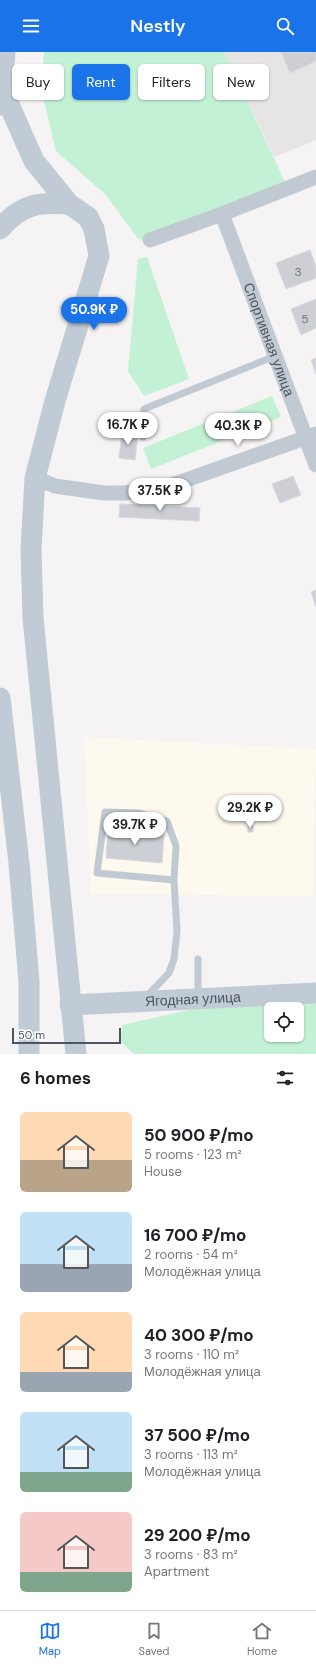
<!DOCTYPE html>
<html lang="en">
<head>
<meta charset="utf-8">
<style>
	:root { --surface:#fff; --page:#f2f2f2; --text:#202124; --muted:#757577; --line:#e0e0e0; --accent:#1a73e8 }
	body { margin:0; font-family:"DM Sans",sans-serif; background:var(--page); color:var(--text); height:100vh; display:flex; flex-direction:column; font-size:15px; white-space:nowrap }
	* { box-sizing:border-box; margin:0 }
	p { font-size:13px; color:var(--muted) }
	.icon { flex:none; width:22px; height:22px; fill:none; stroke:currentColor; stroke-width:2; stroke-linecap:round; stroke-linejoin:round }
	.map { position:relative; height:1002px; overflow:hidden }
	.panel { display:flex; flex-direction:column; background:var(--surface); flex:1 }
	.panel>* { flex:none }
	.hud { position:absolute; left:12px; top:12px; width:292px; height:36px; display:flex; gap:8px }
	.tools { position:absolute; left:264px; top:950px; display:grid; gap:8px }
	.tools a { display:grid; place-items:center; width:40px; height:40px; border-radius:6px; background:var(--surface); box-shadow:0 1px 3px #0004; font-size:20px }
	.scale { position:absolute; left:12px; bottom:10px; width:109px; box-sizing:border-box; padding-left:4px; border:2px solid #4a5661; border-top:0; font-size:11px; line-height:14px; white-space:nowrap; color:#4a5661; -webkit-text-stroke:3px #fff; paint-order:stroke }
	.price { position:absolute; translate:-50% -34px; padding:0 9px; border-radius:14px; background:#fff; color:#222; font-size:13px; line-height:26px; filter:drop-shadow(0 1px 2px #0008) }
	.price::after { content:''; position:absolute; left:50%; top:24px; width:12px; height:9px; margin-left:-6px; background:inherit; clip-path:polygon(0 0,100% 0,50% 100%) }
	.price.current { background:var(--accent); color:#fff }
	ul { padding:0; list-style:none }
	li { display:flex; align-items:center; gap:12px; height:100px; padding:0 20px }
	li span { display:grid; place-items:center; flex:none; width:112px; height:80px; border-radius:6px; color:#555 }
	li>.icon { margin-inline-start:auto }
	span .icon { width:48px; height:48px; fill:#fffc; stroke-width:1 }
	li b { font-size:17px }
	h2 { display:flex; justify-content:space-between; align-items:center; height:48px; padding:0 20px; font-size:17px }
	.chip { padding:0 14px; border-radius:6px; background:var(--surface); box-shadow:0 1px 3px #0004; font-size:14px; line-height:36px }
	.chip.current { background:var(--accent); color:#fff }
	header { display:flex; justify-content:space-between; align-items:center; height:52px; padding:0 20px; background:var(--accent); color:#fff; font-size:18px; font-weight:600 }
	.dock { display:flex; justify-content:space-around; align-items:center; height:56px; border-top:1px solid var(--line); background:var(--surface); font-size:11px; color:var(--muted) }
	.dock a { display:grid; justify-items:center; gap:2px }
	.dock .current { color:var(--accent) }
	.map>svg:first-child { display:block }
	.commercial { fill:#fdf9ef }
	.education { fill:#e6e4e5 }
	.green { fill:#c3f1d5; fill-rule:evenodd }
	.building { fill:#cdcfd5; stroke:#d7d9de }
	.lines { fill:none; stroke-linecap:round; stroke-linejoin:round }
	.lane { stroke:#c1cad2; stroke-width:7 }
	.street { stroke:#c1cad2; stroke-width:15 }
	.secondary { stroke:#c1cbd6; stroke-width:21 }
	.labels { text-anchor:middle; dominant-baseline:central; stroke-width:3; stroke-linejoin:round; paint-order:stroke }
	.number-label { font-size:12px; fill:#6b747e }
	.street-label { font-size:14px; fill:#4a5661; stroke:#fff }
</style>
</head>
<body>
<header><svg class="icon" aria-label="menu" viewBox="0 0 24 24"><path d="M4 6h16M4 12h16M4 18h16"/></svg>Nestly<svg class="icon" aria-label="search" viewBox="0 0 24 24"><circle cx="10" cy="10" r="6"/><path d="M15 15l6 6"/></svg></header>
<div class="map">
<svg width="316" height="1002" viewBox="0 0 316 1002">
	<rect width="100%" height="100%" fill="#f5f3f3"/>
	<path class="commercial" d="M 84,685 L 316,697 L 313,844 L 91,842 Z"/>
	<path class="education" d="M 224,0 L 316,0 L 316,88 L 274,105 Z"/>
	<path class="green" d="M 44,0 L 224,0 L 285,130 L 139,188 L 106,143 L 56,99 L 41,36 Z
		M 147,205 L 189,327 L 144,344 L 128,319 L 138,207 Z
		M 272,344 L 281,365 L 151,417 L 143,396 Z
		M 316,948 L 316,1002 L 134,1002 L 121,990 L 122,973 L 207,954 ZM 271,957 L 297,957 L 297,983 L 271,983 Z"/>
	<path class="building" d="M 281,0 L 316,0 L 316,9 L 290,21 Z
		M 310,198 L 316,214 L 316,226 L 286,237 L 276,211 Z
		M 316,247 L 316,276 L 301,283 L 291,257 Z
		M 316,306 L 316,322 L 311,308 Z
		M 122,380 L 138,382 L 135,408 L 119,406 Z
		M 293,424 L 301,443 L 280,451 L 272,432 Z
		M 120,452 L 200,456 L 199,469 L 119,465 Z
		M 316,538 L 316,555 L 311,540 Z
		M 248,773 L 253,774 L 253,780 L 248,780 Z
		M 108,777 L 164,782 L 162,811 L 106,806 Z"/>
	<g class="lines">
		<path class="lane" d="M 143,385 L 144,357 L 275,304
			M 146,945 L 169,921 L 174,907 L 177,879 L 174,828 L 176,794 L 167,769 L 139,761 L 105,760 L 97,821 L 174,828
			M 198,945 L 198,907"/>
		<g class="street">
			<path id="s1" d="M 222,162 L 316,413"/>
			<path d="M 150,188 L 222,162 L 316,125"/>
			<path d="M 35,426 L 55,434 L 104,441 L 124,441 L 169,434 L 316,382"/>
		</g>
		<g class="secondary">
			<path d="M 3,39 L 34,109 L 69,152 L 88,165 L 94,177 L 99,204 L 55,349 L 35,426 L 31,497 L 33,566 L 76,1002"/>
			<path d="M 1,53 L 5,0"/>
			<path d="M 0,177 C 21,152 38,150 69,152"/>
			<path d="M 0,646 L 19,811 L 29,930 L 29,1002"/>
			<path id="s2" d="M 70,953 L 316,941"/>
		</g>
	</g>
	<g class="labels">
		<g class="number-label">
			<text x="298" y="220">3</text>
			<text x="305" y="267">5</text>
		</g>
		<g class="street-label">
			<text stroke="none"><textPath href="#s1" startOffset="134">Спортивная улица</textPath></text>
			<text stroke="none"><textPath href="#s2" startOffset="123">Ягодная улица</textPath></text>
		</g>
	</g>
</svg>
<div class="tools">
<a><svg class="icon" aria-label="locate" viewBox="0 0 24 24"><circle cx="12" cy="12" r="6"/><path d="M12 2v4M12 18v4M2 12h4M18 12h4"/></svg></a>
</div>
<div class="scale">50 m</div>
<b class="price current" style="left:94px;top:279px">50.9K ₽</b>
<b class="price" style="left:128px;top:394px">16.7K ₽</b>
<b class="price" style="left:238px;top:395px">40.3K ₽</b>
<b class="price" style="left:160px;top:460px">37.5K ₽</b>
<b class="price" style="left:250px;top:777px">29.2K ₽</b>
<b class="price" style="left:135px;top:794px">39.7K ₽</b>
<div class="hud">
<a class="chip">Buy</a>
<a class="chip current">Rent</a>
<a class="chip">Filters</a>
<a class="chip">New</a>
</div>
</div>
<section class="panel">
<h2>6 homes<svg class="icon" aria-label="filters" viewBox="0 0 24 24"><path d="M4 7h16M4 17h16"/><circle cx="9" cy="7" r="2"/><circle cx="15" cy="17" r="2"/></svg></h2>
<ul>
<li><span style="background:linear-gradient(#ffd9b3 60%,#b9a48a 0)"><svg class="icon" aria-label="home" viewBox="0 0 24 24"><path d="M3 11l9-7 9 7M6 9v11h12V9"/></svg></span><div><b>50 900 ₽/mo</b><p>5 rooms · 123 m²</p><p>House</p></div></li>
<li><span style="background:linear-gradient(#bfe0f5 65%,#9aa5b1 0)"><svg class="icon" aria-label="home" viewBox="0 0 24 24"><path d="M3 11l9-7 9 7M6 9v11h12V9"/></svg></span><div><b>16 700 ₽/mo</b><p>2 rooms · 54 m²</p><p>Молодёжная улица</p></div></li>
<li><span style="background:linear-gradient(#ffd9b3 75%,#9aa5b1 0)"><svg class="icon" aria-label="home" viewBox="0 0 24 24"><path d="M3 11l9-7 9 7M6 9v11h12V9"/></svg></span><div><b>40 300 ₽/mo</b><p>3 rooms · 110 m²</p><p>Молодёжная улица</p></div></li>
<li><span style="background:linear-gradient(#bfe0f5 75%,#7fa58c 0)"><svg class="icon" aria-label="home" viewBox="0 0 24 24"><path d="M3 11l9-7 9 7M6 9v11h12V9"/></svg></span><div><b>37 500 ₽/mo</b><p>3 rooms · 113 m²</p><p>Молодёжная улица</p></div></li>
<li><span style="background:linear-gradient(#f6c9c9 75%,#7fa58c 0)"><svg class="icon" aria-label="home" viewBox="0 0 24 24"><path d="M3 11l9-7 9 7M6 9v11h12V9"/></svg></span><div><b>29 200 ₽/mo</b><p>3 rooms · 83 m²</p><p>Apartment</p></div></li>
</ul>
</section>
<nav class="dock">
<a class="current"><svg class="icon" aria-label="map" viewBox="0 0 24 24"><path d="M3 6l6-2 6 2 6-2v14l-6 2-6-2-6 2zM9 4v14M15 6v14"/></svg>Map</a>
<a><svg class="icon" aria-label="saved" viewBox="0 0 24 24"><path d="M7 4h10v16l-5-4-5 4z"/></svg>Saved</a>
<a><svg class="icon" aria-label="home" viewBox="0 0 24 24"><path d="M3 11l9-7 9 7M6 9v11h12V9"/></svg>Home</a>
</nav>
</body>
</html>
